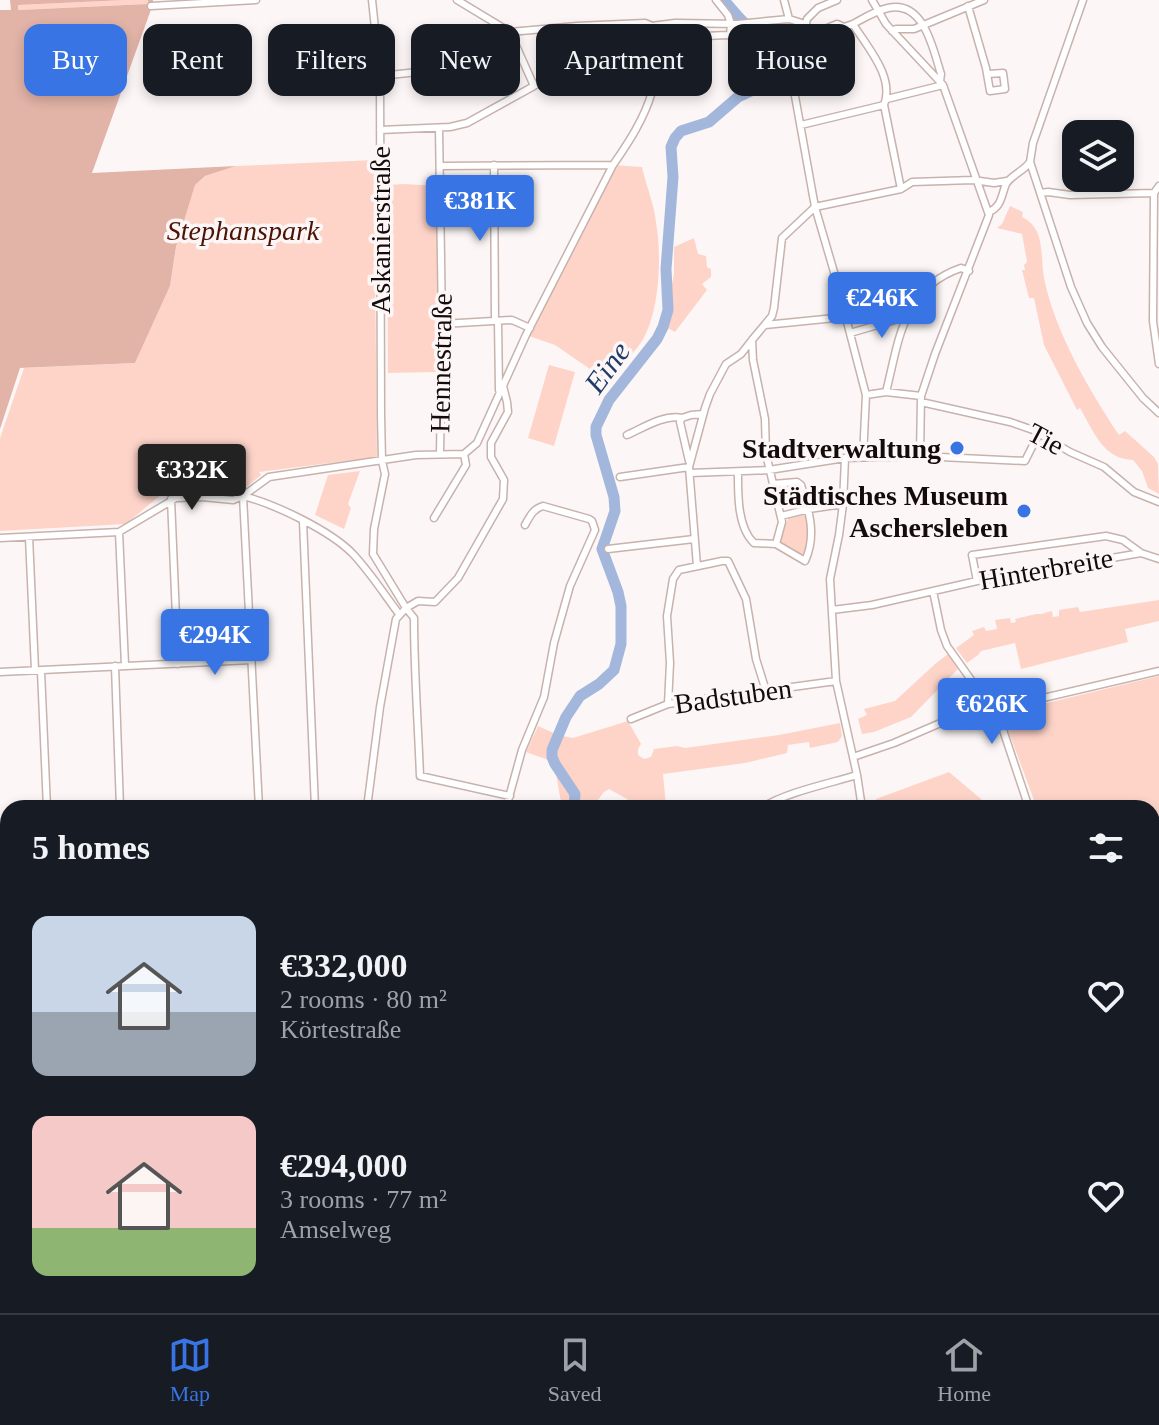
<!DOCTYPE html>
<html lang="en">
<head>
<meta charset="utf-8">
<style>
	:root { --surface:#171b24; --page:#20242c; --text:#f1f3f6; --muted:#9ea1a6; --line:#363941; --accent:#3874e3 }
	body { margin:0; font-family:"Times New Roman",serif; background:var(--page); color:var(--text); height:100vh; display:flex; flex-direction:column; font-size:30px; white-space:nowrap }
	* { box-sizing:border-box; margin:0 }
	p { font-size:26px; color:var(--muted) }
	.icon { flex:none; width:44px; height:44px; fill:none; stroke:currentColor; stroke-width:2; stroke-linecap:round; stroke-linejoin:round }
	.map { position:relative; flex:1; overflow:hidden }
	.side { position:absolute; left:0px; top:800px; width:1160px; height:514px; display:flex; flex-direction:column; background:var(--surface); border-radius:24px 24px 0 0; box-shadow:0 4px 12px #0003 }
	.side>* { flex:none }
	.banner { position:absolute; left:24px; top:24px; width:1112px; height:72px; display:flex; gap:16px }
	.controls { position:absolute; left:1062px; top:120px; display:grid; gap:16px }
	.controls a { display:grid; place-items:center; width:72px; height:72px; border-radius:16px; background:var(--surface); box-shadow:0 4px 12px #0003; font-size:40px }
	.price { position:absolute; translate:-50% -68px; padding:0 18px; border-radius:8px; background:var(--accent); color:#fff; font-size:26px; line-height:52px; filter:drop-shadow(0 2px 4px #0008) }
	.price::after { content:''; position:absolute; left:50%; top:48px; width:24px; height:18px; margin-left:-12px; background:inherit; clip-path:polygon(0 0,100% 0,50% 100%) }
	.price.current { background:#222; color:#fff }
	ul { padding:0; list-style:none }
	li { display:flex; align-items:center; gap:24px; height:200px; padding:0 32px }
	li span { display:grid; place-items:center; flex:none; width:224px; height:160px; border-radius:16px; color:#555 }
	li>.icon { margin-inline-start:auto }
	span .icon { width:96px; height:96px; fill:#fffc; stroke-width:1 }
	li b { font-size:34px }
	h2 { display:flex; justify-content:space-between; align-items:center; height:96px; padding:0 32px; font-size:34px }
	.pill { padding:0 28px; border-radius:16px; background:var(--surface); box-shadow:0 4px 12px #0003; font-size:28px; line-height:72px }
	.pill.current { background:var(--accent); color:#fff }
	.tabs { display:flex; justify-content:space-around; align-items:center; height:112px; border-top:2px solid var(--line); background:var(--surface); font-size:22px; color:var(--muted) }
	.tabs a { display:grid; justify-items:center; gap:4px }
	.tabs .current { color:var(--accent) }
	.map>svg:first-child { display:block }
	.green { fill:#fed4c9 }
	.forest { fill:#e2b3a7 }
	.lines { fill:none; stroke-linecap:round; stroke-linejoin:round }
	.river { stroke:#a2b7db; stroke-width:11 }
	.minor-casing { stroke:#c8b2ac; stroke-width:9 }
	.major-casing { stroke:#d5d3d3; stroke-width:11 }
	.minor { stroke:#fff; stroke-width:6 }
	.major { stroke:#b3c9ef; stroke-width:8 }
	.poi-dot { fill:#3874e3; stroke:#fcf7f6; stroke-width:3 }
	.labels { text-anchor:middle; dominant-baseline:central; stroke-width:7; stroke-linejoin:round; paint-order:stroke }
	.park-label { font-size:28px; font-style:italic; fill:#4b1406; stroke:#fcf7f6 }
	.street-label { font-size:28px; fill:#140c0a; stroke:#fcf7f6 }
	.poi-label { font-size:28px; font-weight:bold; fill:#140c0a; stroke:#fcf7f6; text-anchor:end }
	.water-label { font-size:30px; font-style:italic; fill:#213b6a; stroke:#fcf7f6 }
</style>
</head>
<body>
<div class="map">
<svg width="1159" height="1313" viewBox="0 0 1159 1313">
	<rect width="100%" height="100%" fill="#fcf7f6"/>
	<path class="green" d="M 125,0 L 148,0 L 148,4 L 17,10 L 17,5 Z
		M 792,23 L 798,29 L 800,35 L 793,80 L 765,83 L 758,28 Z
		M 374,160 L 377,457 L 259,472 L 261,475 L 239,493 L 170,487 L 126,524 L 0,531 L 0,438 L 24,368 L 135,363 L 170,286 L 176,248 L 189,203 L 195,185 L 205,176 L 236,166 Z
		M 613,165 L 642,167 C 646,185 654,204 656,222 C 662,256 660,315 640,344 C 630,359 615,365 603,378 L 555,345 L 526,335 Z
		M 405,184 L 437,186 L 437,372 L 388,373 L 387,185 Z
		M 1010,206 L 1023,212 L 1022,217 C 1046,228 1040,256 1044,278 C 1055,332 1089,390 1119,435 L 1125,431 L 1154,457 L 1158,464 L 1159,494 L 1148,488 L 1142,471 L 1133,460 C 1103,459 1094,432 1080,408 L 1077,410 L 1044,345 L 1034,298 L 1029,298 L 1022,270 L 1025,270 L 1024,265 L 1027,262 L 1022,234 L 997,228 L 1002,224 Z
		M 694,238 L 698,254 L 706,256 L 707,267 L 711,269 L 711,277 L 702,284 L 707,290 L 675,332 L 664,326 L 674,274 L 674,247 Z
		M 549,365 L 575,372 L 554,446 L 528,438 Z
		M 360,471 L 348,504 L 351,508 L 344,529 L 315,515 L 328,475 Z
		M 807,512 L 810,537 L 804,558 L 780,544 L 781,534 L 789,517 Z
		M 1159,600 L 1159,621 L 1125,629 L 1128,642 L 1021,669 L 1015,643 L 981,651 L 978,655 L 967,663 L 956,648 L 974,635 L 972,631 L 984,627 L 986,631 L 997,629 L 995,620 L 1010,618 L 1011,623 L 1016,622 L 1015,619 L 1036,614 L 1043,614 L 1044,613 L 1052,611 L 1053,617 L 1059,616 L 1059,610 L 1078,607 L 1080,612 Z
		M 948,654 L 958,669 L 911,717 L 874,732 L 862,734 L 858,719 L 867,715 L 864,709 L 895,701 L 935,664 Z
		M 1159,676 L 1159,859 L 1152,860 L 1152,808 L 1037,808 L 1002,714 Z
		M 628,721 L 641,744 L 638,749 L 638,755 L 644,759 L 651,757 L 654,749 L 677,746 L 685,748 L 779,735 L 840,723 L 842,736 L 838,742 L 810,748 L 809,742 L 788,745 L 787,753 L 745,763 L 663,774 L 666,805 L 634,803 L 609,789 L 604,792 L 598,800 L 584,803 L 582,808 L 562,808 L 555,768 L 551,761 L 526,752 L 538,726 L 558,735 L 573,738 Z
		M 949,772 L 981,799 L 984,808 L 880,808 L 876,799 Z
		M 0,1189 L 8,1190 L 8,1306 L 87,1306 L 83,1313 L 0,1313 Z"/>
	<path class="forest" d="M 10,0 L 125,0 L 18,5 L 18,10 L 148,4 L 148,0 L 153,0 L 153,4 L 92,173 L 236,166 L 205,176 L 195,185 L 176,247 L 170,286 L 135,363 L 20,368 L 0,429 L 0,10 L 11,10 Z
		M 113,1306 L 204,1306 L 203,1313 L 102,1313 Z"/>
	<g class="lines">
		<path class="river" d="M 574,808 L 575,794 L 555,764 L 552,757 L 552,750 L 566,717 L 580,696 L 599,684 L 614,670 L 621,644 L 621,606 L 618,592 L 602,549 L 615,511 L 614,497 L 596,435 L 596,427 L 609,400 L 657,339 L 663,327 L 668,310 L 666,269 L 673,177 L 671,147 L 675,138 L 681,131 L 709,122 L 738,97 L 775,80 C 788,52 766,45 750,29 C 741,20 732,10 724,0
			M 664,1313 L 672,1306"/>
		<defs>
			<path id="minor" d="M 372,0 L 380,76 L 381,415 L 382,461 L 385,474 L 374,529 L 373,554 L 406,608 L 414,618 C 414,670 418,723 420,776 L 510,796
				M 457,0 L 510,32 L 577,26 L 645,23 L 652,26 L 675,23 L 737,24 L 789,19 L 805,24
				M 716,0 L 728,15 L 731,24
				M 784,0 L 789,19
				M 837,0 L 818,8 L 807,19 L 793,85 L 815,207 L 834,272 L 866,395 L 863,457
				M 872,0 L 886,24 L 943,85 L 989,215 L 935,354 L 921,396 L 920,456
				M 1083,0 L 1033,143 L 1030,162 L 1071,287 L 1087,323 L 1102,347 L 1143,398 L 1159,413
				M 151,6 L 256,0
				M 968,6 L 986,68 L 990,91 L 1005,89 L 1003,73 L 988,74
				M 892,31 L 896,29 L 914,29 L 984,0
				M 510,32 L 534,86
				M 830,51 L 817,51 L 815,71 L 835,67 L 830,51 L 821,34 L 825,29 L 837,24 L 844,27 L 853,24
				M 380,76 L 427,71 L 472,42 L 503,36 L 510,32
				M 657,76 C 658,68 659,58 664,52 C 677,34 711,36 730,35 L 731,24
				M 887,99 L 943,85
				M 801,125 L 884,105
				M 439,128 L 442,324 L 440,454
				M 380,130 L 450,127 L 467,123 L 534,86 L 602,45 L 651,26
				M 494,165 L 495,321
				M 440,166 L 613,165
				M 1159,186 L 1154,193 L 1153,321 L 1159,364
				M 901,189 L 884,105 C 895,77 867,47 853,24 C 864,18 875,11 888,8 C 924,0 933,49 941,74 L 940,81
				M 1040,193 L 1048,192 L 1070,195 L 1154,193
				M 815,207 L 901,189 L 912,182 L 973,180 L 994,183 L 1007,181
				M 989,212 C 1002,206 1001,196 1006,184 C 1010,176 1024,171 1030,162
				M 498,321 L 499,390
				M 442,324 L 512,320 L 530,328
				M 765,325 L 845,317
				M 850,333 L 905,317
				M 752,340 L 753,360 L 765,419 L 766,454 L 782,522 L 776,544 L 805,561 C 817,535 809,511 801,485 L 797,482 L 773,484
				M 886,392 C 899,341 902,288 961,268 L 969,271
				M 866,395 L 886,392 L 921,396
				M 921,402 L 1010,422 L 1033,430 L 1070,452 L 1104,467 L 1134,492 L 1159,502
				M 682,418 L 680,422 L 689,461
				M 627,435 C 643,428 664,414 682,418 L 691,415 L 703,414
				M 464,454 L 477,443 L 526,335 L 613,165 C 629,142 644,119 652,92
				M 845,458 L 843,504 L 839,535 L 830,579 L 836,681 L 857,775 L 862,808
				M 738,472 C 738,493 737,527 754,543 L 776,544
				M 690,473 L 769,470 L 845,458 L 920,456 L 1025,461 L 1039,433
				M 620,477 L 689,467
				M 171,499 L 178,664
				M 781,516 L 809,509 L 843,504
				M 434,518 L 466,465 L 464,454
				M 303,521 L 315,808
				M 119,532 L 125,665
				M 29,537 L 35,670
				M 0,538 L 119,532 L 176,498 L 202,497 L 233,500 L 243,496 L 269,477 L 416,455 L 464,454
				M 608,549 L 694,539
				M 697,566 L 689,467 L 705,408 L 710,394 L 726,364 L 741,354 L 752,340 L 772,316 L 774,308 L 782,238 L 815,207
				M 977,581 L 972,555 L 1106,536 L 1123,540 L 1141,553
				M 933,591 L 941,630 L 947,646 L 989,705
				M 832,610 L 872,605 L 977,581 L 1141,553 L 1159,559
				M 115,666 L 120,808
				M 41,671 L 47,808
				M 0,672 L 252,660
				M 668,704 L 670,663 L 667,616 L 673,579 L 679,570 L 722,561 L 728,561 L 746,599 L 756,659 L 766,691
				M 996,709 L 1159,671
				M 996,709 L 1029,808
				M 631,719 L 668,704 L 836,681
				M 853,757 L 894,743 L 987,703
				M 666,805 L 671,808
				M 259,808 L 243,496 C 275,504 331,531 353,554 C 370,572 384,594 399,614
				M 367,808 L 380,707 L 396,619 L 406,608 L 418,601 L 435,602 L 458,578 L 503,499 L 504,480 L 491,457 L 491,443 L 508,412 L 507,402 L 503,386
				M 506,808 L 522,750 L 544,697 L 554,643 L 570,586 L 595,530 L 592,521 L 589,519 L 543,506 C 533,509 530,516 525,525
				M 762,808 C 783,793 831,783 857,775
				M 0,832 L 8,832
				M 1152,867 L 1159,866
				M 0,1015 L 8,1019
				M 0,1091 L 8,1093
				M 1152,1133 L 1159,1119
				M 726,1306 L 727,1313
				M 409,1313 L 410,1306
				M 509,1313 L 509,1306
				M 928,1313 L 928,1306
				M 1011,1313 L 1013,1306
				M 1100,1313 L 1102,1306"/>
			<path id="major" d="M 1152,1019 L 1159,1021
				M 0,1107 L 8,1107
				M 382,1313 L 384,1306"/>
		</defs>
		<use href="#minor" class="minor-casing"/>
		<use href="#major" class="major-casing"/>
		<use href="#minor" class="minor"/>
		<use href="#major" class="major"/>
	</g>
	<g class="poi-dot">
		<circle cx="957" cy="448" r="8"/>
		<circle cx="1024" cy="511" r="8"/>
	</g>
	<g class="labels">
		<g class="park-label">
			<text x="243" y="230">Stephanspark</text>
		</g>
		<g class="street-label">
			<text transform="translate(380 230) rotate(-90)">Askanierstraße</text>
			<text transform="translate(441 363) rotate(-89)">Hennestraße</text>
			<text transform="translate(1046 439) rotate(28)">Tie</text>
			<text transform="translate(1046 569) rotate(-10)">Hinterbreite</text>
			<text transform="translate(733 696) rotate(-8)">Badstuben</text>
		</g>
		<g class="poi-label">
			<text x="941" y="448">Stadtverwaltung</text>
			<text x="1008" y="495">Städtisches Museum<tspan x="1008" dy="32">Aschersleben</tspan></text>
		</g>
		<g class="water-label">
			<text transform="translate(607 367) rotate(-54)">Eine</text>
		</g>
	</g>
</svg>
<div class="controls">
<a><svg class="icon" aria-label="layers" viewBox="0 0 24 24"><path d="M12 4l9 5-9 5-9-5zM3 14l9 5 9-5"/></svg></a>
</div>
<b class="price" style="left:480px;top:243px">€381K</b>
<b class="price" style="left:882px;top:340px">€246K</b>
<b class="price current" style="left:192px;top:512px">€332K</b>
<b class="price" style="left:215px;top:677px">€294K</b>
<b class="price" style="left:992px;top:746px">€626K</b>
<div class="banner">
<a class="pill current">Buy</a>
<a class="pill">Rent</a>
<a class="pill">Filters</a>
<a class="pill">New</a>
<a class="pill">Apartment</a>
<a class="pill">House</a>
</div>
<section class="side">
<h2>5 homes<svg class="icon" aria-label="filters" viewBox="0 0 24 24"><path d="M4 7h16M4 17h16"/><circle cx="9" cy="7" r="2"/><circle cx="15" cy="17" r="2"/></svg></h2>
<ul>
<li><span style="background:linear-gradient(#c9d6e8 60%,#9aa5b1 0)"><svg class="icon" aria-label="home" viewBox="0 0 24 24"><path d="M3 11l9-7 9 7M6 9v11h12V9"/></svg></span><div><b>€332,000</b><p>2 rooms · 80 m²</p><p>Körtestraße</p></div><svg class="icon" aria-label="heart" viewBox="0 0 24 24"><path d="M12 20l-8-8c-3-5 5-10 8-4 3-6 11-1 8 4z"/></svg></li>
<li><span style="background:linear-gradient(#f6c9c9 70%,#8fb573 0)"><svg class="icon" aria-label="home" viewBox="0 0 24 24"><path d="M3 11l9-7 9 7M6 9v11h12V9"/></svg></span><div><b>€294,000</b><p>3 rooms · 77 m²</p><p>Amselweg</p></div><svg class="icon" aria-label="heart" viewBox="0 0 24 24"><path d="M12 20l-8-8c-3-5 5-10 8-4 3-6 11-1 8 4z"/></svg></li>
</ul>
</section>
</div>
<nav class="tabs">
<a class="current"><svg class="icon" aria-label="map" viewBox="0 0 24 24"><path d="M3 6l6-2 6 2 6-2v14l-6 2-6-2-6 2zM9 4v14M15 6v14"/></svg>Map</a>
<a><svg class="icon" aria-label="saved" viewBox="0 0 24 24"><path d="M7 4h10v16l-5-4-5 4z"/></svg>Saved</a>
<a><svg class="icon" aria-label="home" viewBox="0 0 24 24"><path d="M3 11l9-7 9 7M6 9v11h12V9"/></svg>Home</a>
</nav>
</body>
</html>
